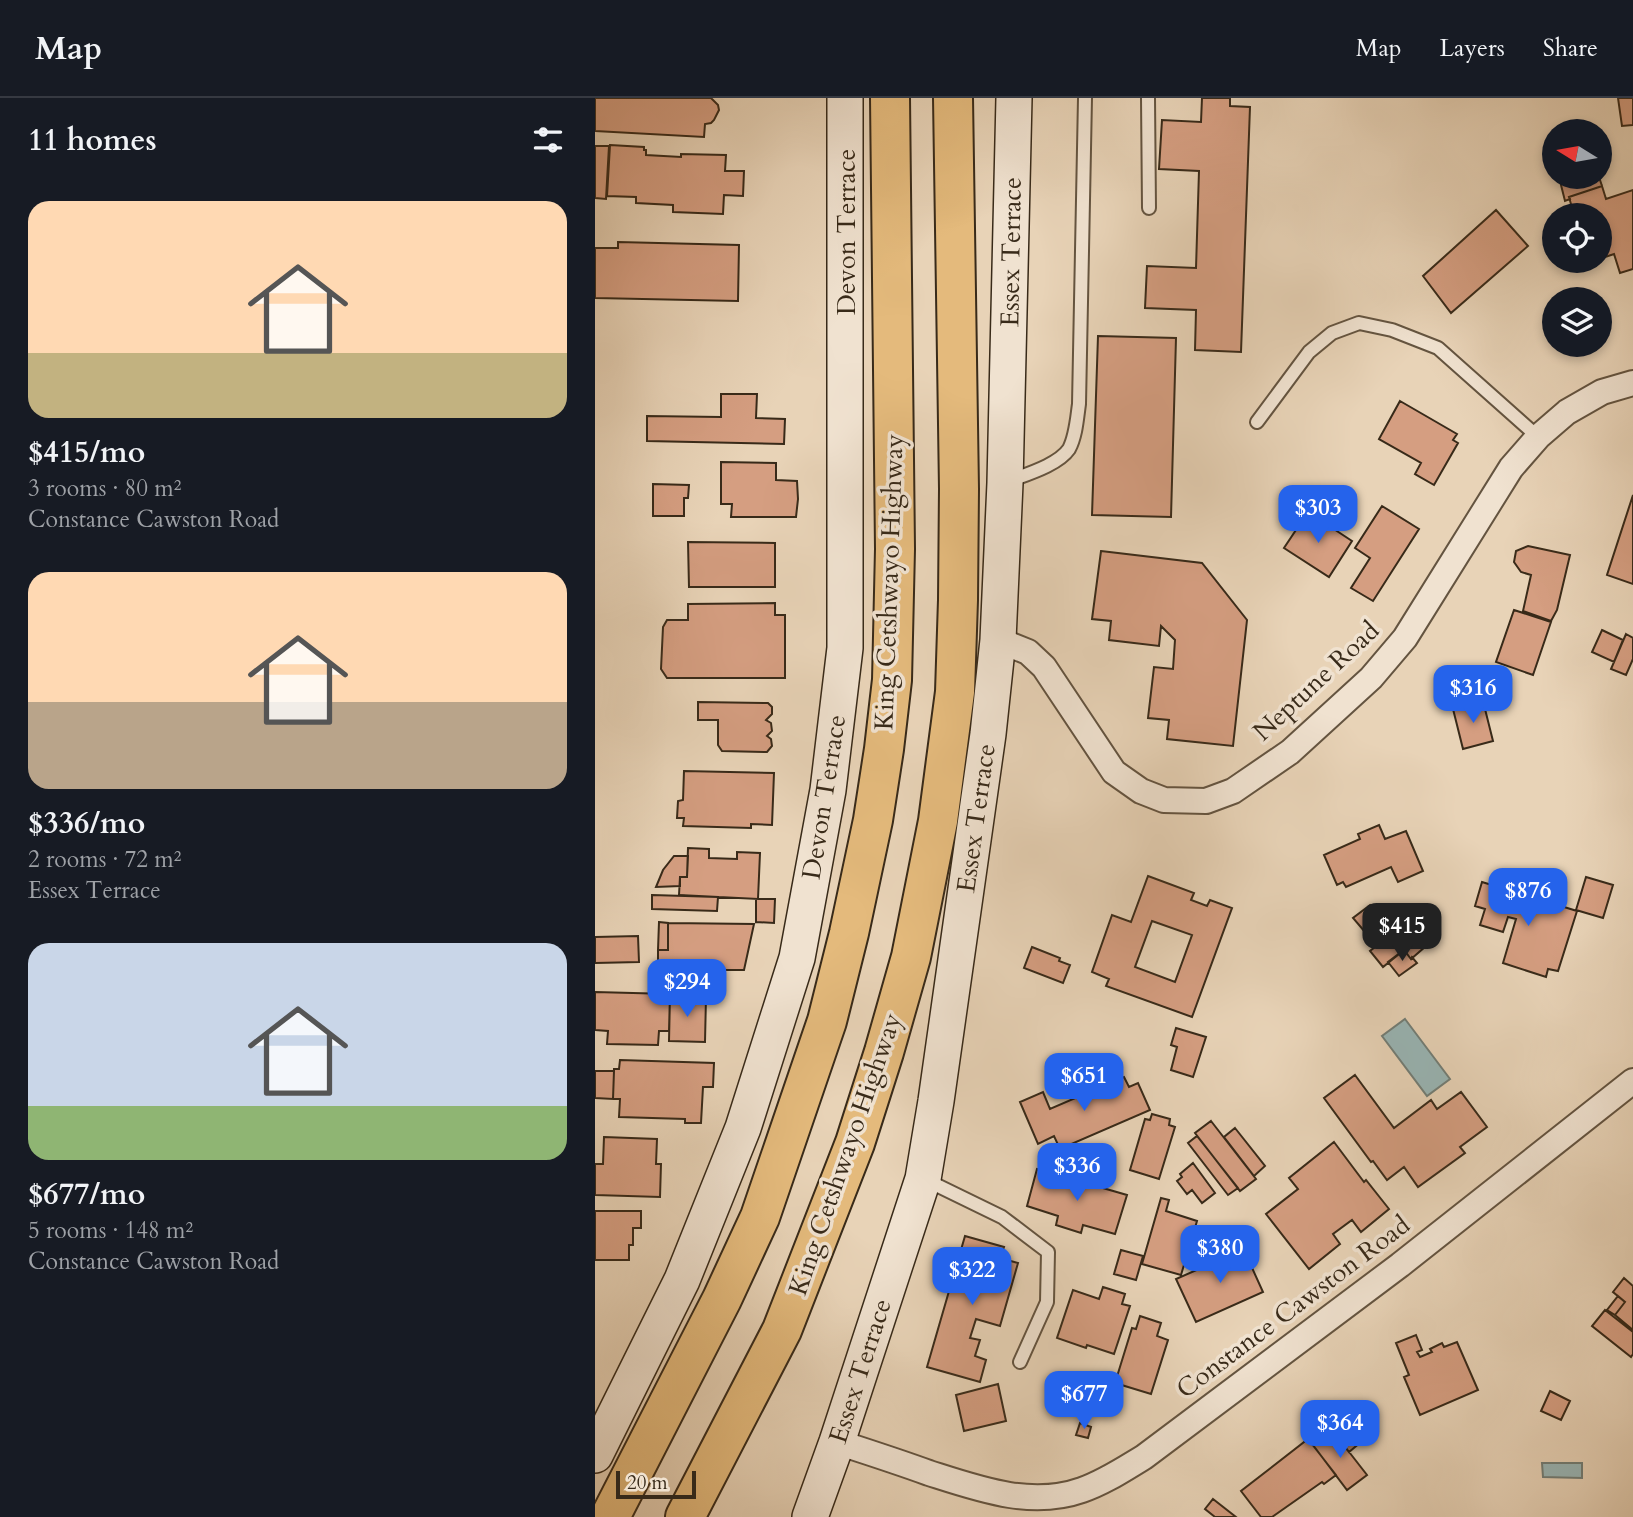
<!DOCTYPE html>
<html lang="en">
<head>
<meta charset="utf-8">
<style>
	:root { --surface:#171b24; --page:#20242c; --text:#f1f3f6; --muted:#9ea1a6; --line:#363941; --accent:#2563eb }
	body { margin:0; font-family:Cardo,serif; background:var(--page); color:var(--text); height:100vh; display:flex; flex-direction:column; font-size:26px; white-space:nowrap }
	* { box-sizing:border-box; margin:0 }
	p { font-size:23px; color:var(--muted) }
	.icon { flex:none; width:38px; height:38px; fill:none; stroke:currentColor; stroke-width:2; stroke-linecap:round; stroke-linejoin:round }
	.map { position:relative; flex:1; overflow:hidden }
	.panel { display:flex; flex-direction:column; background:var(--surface); width:595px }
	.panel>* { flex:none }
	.needle { width:46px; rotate:281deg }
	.fabs { position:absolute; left:947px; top:21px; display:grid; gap:14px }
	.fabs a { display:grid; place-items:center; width:70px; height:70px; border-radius:50%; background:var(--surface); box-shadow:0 4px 10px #0003; font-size:35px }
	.scale { position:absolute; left:21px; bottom:18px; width:80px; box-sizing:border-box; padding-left:7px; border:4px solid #382a19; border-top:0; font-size:19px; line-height:24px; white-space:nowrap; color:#382a19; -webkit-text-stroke:5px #f0e2d0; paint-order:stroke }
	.price { position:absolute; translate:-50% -60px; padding:0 16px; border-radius:14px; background:var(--accent); color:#fff; font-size:23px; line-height:46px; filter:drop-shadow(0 2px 4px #0008) }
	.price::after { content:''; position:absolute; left:50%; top:42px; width:21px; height:16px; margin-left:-10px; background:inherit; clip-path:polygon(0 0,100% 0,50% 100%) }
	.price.active { background:#222; color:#fff }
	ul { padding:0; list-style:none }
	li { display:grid; align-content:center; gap:14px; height:371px; padding:0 28px }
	li span { display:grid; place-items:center; height:217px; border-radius:21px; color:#555 }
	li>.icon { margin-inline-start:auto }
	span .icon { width:126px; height:126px; fill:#fffc; stroke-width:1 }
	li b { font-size:30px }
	h2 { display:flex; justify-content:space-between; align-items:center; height:84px; padding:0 28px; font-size:30px }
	header { display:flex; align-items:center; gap:42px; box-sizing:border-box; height:98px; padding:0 35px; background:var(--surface); border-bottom:2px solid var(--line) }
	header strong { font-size:33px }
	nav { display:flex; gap:38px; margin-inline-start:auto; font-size:24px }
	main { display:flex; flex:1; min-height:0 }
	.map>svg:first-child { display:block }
	.water { fill:#99b6b6; stroke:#727e77; stroke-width:2 }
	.building { fill:#d59e81; stroke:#382a19; stroke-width:2; fill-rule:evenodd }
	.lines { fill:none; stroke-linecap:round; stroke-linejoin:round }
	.lane-casing { stroke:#645440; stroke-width:16 }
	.street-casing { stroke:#645440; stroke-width:28 }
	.secondary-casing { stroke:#382a19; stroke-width:38 }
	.highway-casing { stroke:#382a19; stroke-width:42 }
	.lane { stroke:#f0e2d0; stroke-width:12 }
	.street { stroke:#f0e2d0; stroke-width:24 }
	.secondary { stroke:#f0e2d0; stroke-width:35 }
	.highway { stroke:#e4ba7c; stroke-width:38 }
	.labels { text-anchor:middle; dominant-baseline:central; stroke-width:7; stroke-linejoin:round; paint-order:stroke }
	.street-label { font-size:26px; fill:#382a19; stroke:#f0e2d0 }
</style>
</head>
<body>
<header>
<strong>Map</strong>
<nav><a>Map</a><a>Layers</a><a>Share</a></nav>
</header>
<main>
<section class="panel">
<h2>11 homes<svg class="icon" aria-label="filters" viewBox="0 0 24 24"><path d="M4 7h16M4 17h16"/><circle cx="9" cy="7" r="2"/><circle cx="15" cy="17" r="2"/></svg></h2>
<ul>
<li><span style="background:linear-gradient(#ffd9b3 70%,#c2b280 0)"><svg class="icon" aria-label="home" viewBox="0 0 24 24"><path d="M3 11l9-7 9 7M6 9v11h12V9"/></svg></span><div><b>$415/mo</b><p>3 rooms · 80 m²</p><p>Constance Cawston Road</p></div></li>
<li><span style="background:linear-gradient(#ffd9b3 60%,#b9a48a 0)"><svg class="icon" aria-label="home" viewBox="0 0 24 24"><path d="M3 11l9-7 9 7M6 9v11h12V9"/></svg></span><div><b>$336/mo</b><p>2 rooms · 72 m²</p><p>Essex Terrace</p></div></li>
<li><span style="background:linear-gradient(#c9d6e8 75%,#8fb573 0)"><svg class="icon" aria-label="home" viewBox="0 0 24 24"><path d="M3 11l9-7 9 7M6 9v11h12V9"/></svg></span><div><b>$677/mo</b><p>5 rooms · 148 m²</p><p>Constance Cawston Road</p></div></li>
</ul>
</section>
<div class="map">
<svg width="1038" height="1419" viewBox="0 0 1038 1419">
	<rect width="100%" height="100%" fill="#e8d3b7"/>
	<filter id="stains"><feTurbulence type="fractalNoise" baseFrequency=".00286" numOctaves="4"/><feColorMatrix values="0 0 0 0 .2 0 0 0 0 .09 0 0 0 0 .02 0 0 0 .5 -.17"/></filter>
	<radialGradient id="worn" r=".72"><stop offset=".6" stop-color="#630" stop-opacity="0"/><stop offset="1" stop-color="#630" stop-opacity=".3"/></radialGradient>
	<path class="water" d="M 810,921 L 855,981 L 832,998 L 787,938 Z
		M 947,1365 L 987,1365 L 987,1380 L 948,1379 Z"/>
	<path class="building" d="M 0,0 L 116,0 L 123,7 L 124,12 L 119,22 L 116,25 L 110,26 L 109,39 L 0,33 Z
		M 607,0 L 635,0 L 635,8 L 655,9 L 646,254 L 600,252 L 601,212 L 550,210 L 552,168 L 601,170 L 604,73 L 564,71 L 567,22 L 606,24 Z
		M 1023,0 L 1038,0 L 1038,27 L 1027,28 Z
		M 15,47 L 49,49 L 49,52 L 51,52 L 51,57 L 86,59 L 86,56 L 131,57 L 130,73 L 149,73 L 148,98 L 129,97 L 128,116 L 78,114 L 78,107 L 41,105 L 41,99 L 12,98 Z
		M 0,48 L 14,48 L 11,101 L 0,100 Z
		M 968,79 L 1004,79 L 1007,88 L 974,99 L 975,101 L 970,103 L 965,83 Z
		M 1007,88 L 1011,101 L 1038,92 L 1038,171 L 1025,175 L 1019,156 L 1004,161 L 1004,117 L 979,117 L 974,99 Z
		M 901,112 L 933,148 L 856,215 L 828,178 Z
		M 23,144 L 144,147 L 143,203 L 0,200 L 0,150 L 23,150 Z
		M 503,238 L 581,240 L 576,419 L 497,417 Z
		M 126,296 L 162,296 L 161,320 L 190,321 L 189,346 L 52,343 L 52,318 L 126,319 Z
		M 805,303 L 862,336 L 858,342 L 863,345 L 839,387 L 820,376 L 826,365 L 784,341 Z
		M 126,364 L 181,365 L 181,382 L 202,383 L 203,401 L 201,419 L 136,419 L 137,406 L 126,406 Z
		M 58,386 L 94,387 L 93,400 L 89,400 L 89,418 L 58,418 Z
		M 1038,397 L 1038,486 L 1012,477 Z
		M 787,408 L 824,431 L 778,503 L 756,490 L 775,460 L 760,450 Z
		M 713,414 L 757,443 L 734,479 L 689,450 Z
		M 93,444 L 180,445 L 180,489 L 94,489 Z
		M 933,448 L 975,457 L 962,512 L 956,523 L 928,513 L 936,477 L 926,474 L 919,464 L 921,453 Z
		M 506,453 L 607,465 L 652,522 L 638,648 L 572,641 L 574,622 L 553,620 L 559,569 L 578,571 L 580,542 L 566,528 L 564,548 L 514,542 L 516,523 L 497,521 Z
		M 180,505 L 180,517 L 190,517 L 190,580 L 72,580 L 66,571 L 68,529 L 72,522 L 93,522 L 93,506 Z
		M 919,512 L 956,524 L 938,577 L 901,564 Z
		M 1007,532 L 1028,542 L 1019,564 L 997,554 Z
		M 1031,536 L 1038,540 L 1038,561 L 1031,577 L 1016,571 Z
		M 888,603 L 898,643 L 868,651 L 858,611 Z
		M 103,604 L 173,605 L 177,609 L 177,616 L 171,622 L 176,625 L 177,633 L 172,638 L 176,641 L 177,648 L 172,654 L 127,653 L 123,647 L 123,622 L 103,622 Z
		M 89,673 L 179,675 L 177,727 L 156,726 L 156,730 L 88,728 L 89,720 L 82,720 L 83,703 L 88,702 Z
		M 784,727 L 790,741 L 811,733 L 828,773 L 803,784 L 796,769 L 751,789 L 748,784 L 742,787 L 729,757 L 765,741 L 763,736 Z
		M 93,750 L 114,751 L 114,760 L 142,761 L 142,754 L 165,755 L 163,801 L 84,797 L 85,779 L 92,779 Z
		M 79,758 L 93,758 L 92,779 L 85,779 L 85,788 L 61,789 L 68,772 Z
		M 553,778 L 599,795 L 596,802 L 612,808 L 615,802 L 637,810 L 597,919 L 511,888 L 514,881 L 497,874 L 517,817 L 536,824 ZM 557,823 L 597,837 L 580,884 L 540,869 Z
		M 991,779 L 1018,787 L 1008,820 L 981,812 Z
		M 887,784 L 982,813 L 963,873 L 953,871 L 951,879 L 908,865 L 921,821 L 913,819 L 908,834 L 885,827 L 890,811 L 880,808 Z
		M 57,797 L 123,799 L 122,813 L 57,811 Z
		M 161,801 L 180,801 L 179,825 L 161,824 Z
		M 775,807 L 786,820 L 770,834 L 758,820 Z
		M 64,824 L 73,825 L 73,852 L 63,852 Z
		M 812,824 L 831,848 L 816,861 L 809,852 L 788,869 L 775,853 Z
		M 73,825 L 159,826 L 149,872 L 83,872 L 83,867 L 63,867 L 63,852 L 73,852 Z
		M 43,838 L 44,864 L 0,865 L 0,839 Z
		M 437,849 L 465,860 L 464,863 L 475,867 L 468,885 L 429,870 Z
		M 809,852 L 816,861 L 817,859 L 822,865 L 804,878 L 793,864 Z
		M 0,894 L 75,896 L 74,933 L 64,933 L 63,947 L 12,946 L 13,933 L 0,932 Z
		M 75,897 L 111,899 L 110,944 L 74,943 Z
		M 581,930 L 611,939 L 598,979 L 576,972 L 582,949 L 576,947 Z
		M 25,962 L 119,965 L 118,989 L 108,989 L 106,1025 L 90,1025 L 90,1021 L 24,1019 L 25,1001 L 18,1001 L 19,973 L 19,971 L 24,971 Z
		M 0,973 L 19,973 L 18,1001 L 0,1000 Z
		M 760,977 L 799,1030 L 836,1002 L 842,1011 L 866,994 L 892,1029 L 865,1049 L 870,1055 L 823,1089 L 809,1069 L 792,1082 L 778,1063 L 776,1064 L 729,1000 Z
		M 529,979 L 534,989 L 543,985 L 555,1012 L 465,1051 L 459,1038 L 443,1046 L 425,1004 L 448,994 L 455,1011 Z
		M 557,1016 L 575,1021 L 574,1027 L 580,1029 L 564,1081 L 535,1072 L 550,1021 L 555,1022 Z
		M 616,1023 L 661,1081 L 645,1093 L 600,1035 Z
		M 640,1030 L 670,1068 L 659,1078 L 629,1039 Z
		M 602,1038 L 643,1090 L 633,1097 L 593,1045 Z
		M 9,1039 L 62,1041 L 61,1066 L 66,1066 L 65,1099 L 0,1097 L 0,1066 L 8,1066 Z
		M 739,1044 L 769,1084 L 771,1082 L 794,1111 L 766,1134 L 757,1122 L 738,1136 L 745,1146 L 714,1171 L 671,1116 L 703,1091 L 694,1080 Z
		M 598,1065 L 620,1095 L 607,1105 L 597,1092 L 592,1096 L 582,1083 L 587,1079 L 585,1076 Z
		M 442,1071 L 532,1097 L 520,1136 L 488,1127 L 486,1135 L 461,1127 L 463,1118 L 432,1108 Z
		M 566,1100 L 574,1102 L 571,1113 L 602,1123 L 586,1177 L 547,1166 Z
		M 0,1113 L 46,1113 L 46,1130 L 38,1130 L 38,1147 L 34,1147 L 34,1162 L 0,1162 Z
		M 370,1138 L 409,1149 L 405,1160 L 423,1165 L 405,1228 L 381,1221 L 375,1240 L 385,1242 L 380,1258 L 391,1262 L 385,1284 L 332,1269 Z
		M 648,1150 L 668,1194 L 601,1224 L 581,1181 L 613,1167 L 611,1162 L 632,1153 L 634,1157 Z
		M 526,1152 L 548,1158 L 541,1182 L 519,1176 Z
		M 1029,1180 L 1038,1188 L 1038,1232 L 1020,1217 L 1030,1204 L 1018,1194 Z
		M 508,1189 L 530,1196 L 527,1206 L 535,1208 L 519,1256 L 492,1247 L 491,1250 L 462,1240 L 478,1192 L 504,1201 Z
		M 1023,1198 L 1030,1204 L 1020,1217 L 1012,1212 Z
		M 1010,1212 L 1038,1234 L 1038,1256 L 1036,1259 L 997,1228 Z
		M 545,1218 L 566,1225 L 562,1238 L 573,1242 L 556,1296 L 520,1285 L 537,1230 L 541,1231 Z
		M 821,1237 L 827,1252 L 822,1254 L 825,1259 L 837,1254 L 835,1251 L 847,1245 L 849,1249 L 862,1244 L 883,1292 L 825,1317 L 809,1279 L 814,1277 L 801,1245 Z
		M 403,1286 L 411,1323 L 369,1333 L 361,1297 Z
		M 955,1293 L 975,1303 L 966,1322 L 946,1313 Z
		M 756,1318 L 779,1333 L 754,1354 L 737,1332 Z
		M 485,1325 L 496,1329 L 493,1340 L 481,1337 Z
		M 737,1332 L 772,1377 L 752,1392 L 718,1347 Z
		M 713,1341 L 741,1377 L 729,1386 L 727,1384 L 677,1419 L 666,1419 L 646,1393 Z
		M 618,1401 L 641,1419 L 620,1419 L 610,1411 Z"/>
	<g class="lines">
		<defs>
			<path id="lane" d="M 553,0 L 554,110
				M 662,324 L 714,254 L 737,235 L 764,225 L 797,232 L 843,250 L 943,339
				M 414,383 C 432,376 463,367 474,351 C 481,338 482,320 484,306 L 490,0
				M 329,1081 L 407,1119 L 453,1154 L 452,1204 L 425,1264"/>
			<path id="street" d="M 403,542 L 433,554 L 449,569 L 519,674 L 546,693 L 569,702 L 611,703 L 638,693 L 695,654 L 776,580 L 810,540 L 916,370 L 943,339 L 972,314 L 1007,294 L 1038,285
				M 242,1344 C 273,1354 304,1364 334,1375 C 384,1391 436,1410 487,1392 C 510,1384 529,1371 549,1359 L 805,1167 L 1038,983"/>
			<path id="secondary" d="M 0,1357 L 87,1182 L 148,1030 L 202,860 L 233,692 L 250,550 L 250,0
				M 215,1419 L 242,1344 L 328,1081 L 341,1003 L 393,636 L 403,542 L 410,385 L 419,0"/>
			<path id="highway" d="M 15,1419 L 127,1201 L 165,1119 L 232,923 L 254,835 L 278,722 L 289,651 L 297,582 L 300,451 L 295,0
				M 90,1419 L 187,1232 L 260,1045 L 289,954 L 316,859 L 343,723 L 360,594 L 363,502 L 364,391 L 358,0"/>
		</defs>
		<use href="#lane" class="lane-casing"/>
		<use href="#street" class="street-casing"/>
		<use href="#secondary" class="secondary-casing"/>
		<use href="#highway" class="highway-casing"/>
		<use href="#lane" class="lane"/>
		<use href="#street" class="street"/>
		<use href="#secondary" class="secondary"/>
		<use href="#highway" class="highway"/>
	</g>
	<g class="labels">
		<g class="street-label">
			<text transform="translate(251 134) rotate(-90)">Devon Terrace</text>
			<text transform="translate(416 154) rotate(-89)">Essex Terrace</text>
			<text transform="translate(294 484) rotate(-88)">King Cetshwayo Highway</text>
			<text transform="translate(721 583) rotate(-43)">Neptune Road</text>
			<text transform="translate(229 699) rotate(-81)">Devon Terrace</text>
			<text transform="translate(381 720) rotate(-82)">Essex Terrace</text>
			<text transform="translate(250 1056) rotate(-71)">King Cetshwayo Highway</text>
			<text transform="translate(698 1209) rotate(-37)">Constance Cawston Road</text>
			<text transform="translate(265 1273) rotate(-72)">Essex Terrace</text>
		</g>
	</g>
	<rect width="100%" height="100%" filter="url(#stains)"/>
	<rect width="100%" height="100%" fill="url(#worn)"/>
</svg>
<div class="fabs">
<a><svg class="needle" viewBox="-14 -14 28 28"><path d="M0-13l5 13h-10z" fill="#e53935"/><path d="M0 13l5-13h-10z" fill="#9ea1a6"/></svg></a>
<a><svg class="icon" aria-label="locate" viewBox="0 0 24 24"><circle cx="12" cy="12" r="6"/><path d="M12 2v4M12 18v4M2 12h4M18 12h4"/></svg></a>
<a><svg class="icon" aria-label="layers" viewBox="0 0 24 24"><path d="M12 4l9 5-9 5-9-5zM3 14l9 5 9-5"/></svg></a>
</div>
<div class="scale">20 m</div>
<b class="price" style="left:723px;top:447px">$303</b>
<b class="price" style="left:878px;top:627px">$316</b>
<b class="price" style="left:933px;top:830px">$876</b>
<b class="price active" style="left:807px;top:865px">$415</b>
<b class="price" style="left:92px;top:921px">$294</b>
<b class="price" style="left:489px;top:1015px">$651</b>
<b class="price" style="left:482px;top:1105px">$336</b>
<b class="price" style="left:625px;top:1187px">$380</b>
<b class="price" style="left:377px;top:1209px">$322</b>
<b class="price" style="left:489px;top:1333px">$677</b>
<b class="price" style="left:745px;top:1362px">$364</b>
</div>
</main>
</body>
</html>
